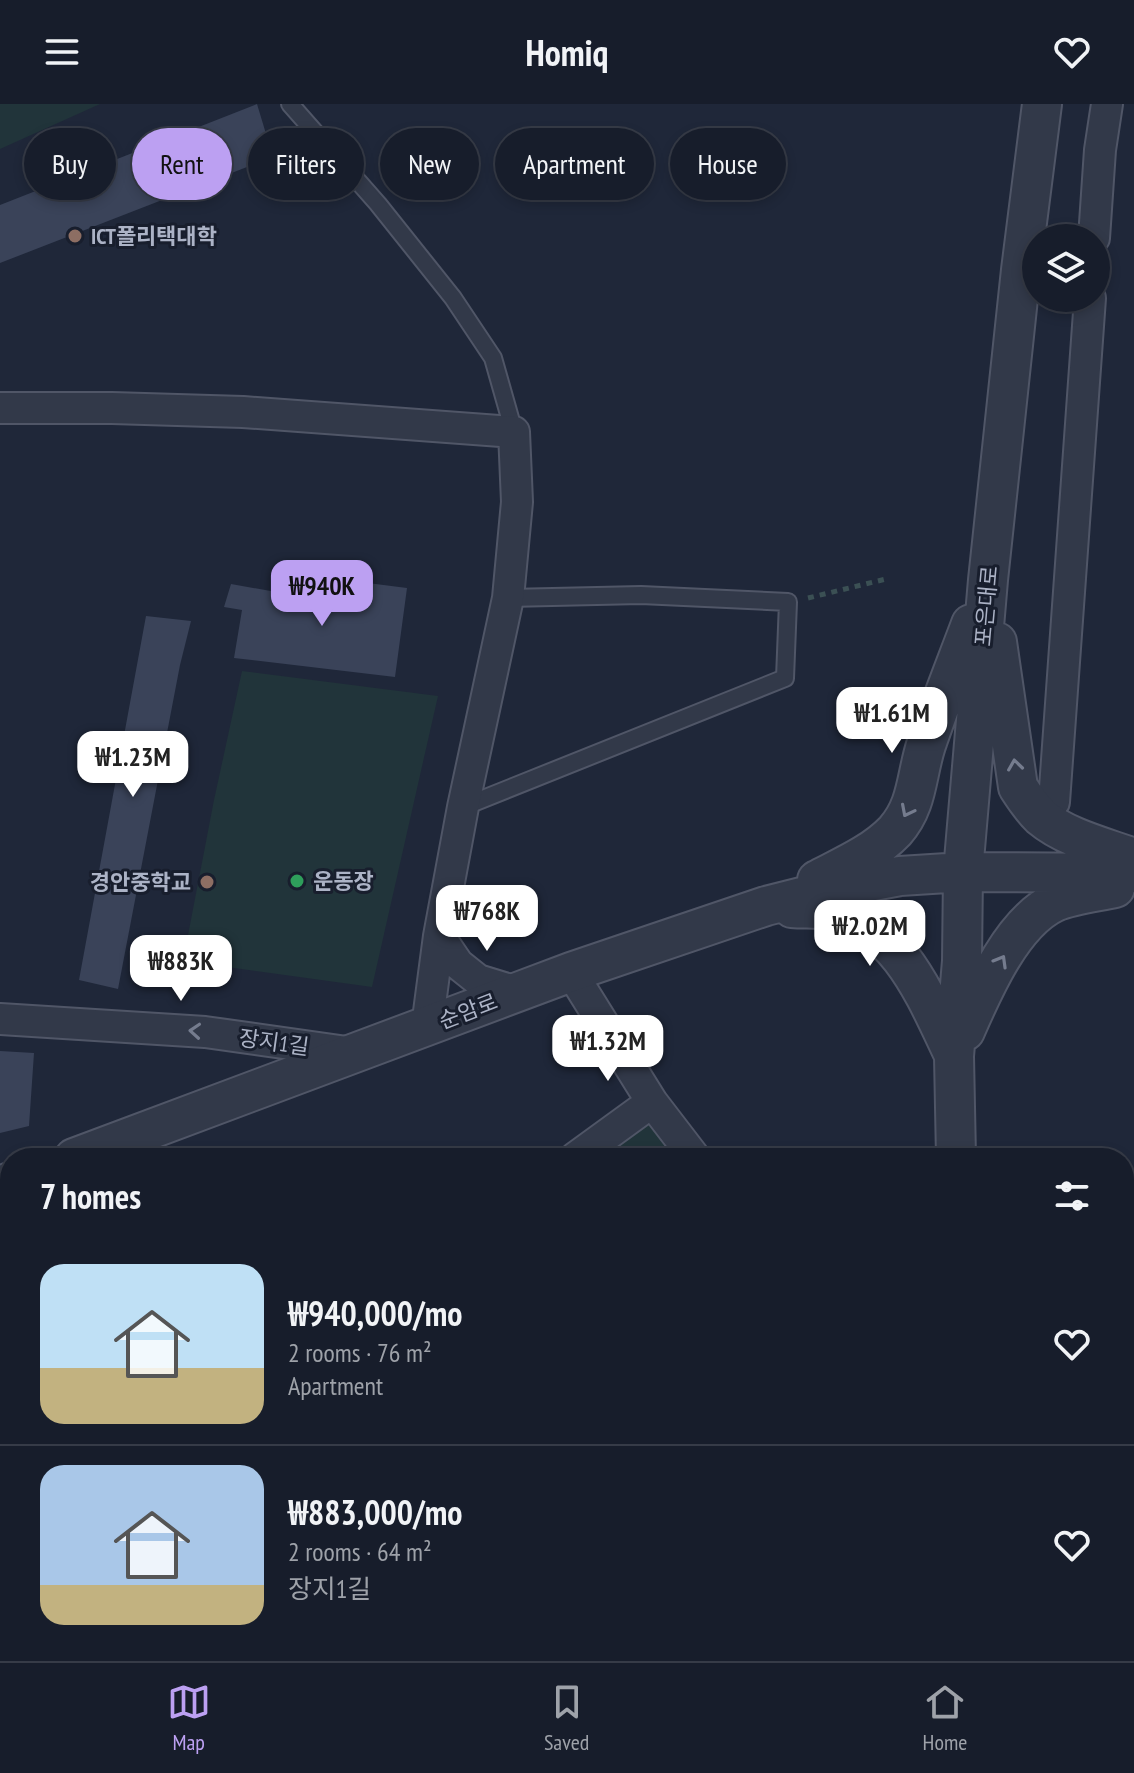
<!DOCTYPE html>
<html lang="en">
<head>
<meta charset="utf-8">
<style>
	:root { --surface:#171d2b; --page:#202633; --text:#f1f3f6; --muted:#9ea2a9; --line:#363b47; --accent:#bca0f2 }
	body { margin:0; font-family:"PT Sans Narrow","Noto Sans KR",sans-serif; background:var(--page); color:var(--text); height:100vh; display:flex; flex-direction:column; font-size:30px; white-space:nowrap }
	* { box-sizing:border-box; margin:0 }
	p { font-size:26px; color:var(--muted) }
	.icon { flex:none; width:44px; height:44px; fill:none; stroke:currentColor; stroke-width:2; stroke-linecap:round; stroke-linejoin:round }
	.map { position:relative; flex:1; overflow:hidden }
	.panel { position:absolute; left:0px; top:1044px; width:1134px; height:514px; display:flex; flex-direction:column; background:var(--surface); border-radius:32px 32px 0 0; box-shadow:0 4px 12px #0003,0 0 0 2px var(--line) }
	.panel>* { flex:none }
	.top-card { position:absolute; left:24px; top:24px; width:1086px; height:72px; display:flex; gap:16px }
	.controls { position:absolute; left:1022px; top:120px; display:grid; gap:16px }
	.controls a { display:grid; place-items:center; width:88px; height:88px; border-radius:50%; background:var(--surface); box-shadow:0 4px 12px #0003,0 0 0 2px var(--line); font-size:40px }
	.price { position:absolute; translate:-50% -68px; padding:0 18px; border-radius:16px; background:#fff; color:#222; font-size:26px; line-height:52px; filter:drop-shadow(0 2px 4px #0008) }
	.price::after { content:''; position:absolute; left:50%; top:48px; width:24px; height:18px; margin-left:-12px; background:inherit; clip-path:polygon(0 0,100% 0,50% 100%) }
	.price.active { background:var(--accent); color:#111 }
	ul { padding:0; list-style:none }
	li { display:flex; align-items:center; gap:24px; height:200px; padding:0 40px }
	li+li { border-top:2px solid var(--line) }
	li span { display:grid; place-items:center; flex:none; width:224px; height:160px; border-radius:24px; color:#555 }
	li>.icon { margin-inline-start:auto }
	span .icon { width:96px; height:96px; fill:#fffc; stroke-width:1 }
	li b { font-size:34px }
	h2 { display:flex; justify-content:space-between; align-items:center; height:96px; padding:0 40px; font-size:34px }
	.tag { padding:0 28px; border-radius:36px; background:var(--surface); box-shadow:0 4px 12px #0003,0 0 0 2px var(--line); font-size:28px; line-height:72px }
	.tag.active { background:var(--accent); color:#111 }
	header { display:flex; justify-content:space-between; align-items:center; height:104px; padding:0 40px; background:var(--surface); font-size:36px; font-weight:800 }
	.menu { display:flex; justify-content:space-around; align-items:center; height:112px; border-top:2px solid var(--line); background:var(--surface); font-size:22px; color:var(--muted) }
	.menu a { display:grid; justify-items:center; gap:4px }
	.menu .active { color:var(--accent) }
	.map>svg:first-child { display:block }
	.green { fill:#21343a }
	.building { fill:#3a4359 }
	.lines { fill:none; stroke-linecap:round; stroke-linejoin:round }
	.service-casing { stroke:#505667; stroke-width:20 }
	.minor-casing { stroke:#505667; stroke-width:34 }
	.tertiary-casing { stroke:#505667; stroke-width:42 }
	.path { stroke:#3b5054; stroke-width:5; stroke-dasharray:6 6; stroke-linecap:butt }
	.service { stroke:#323949; stroke-width:16 }
	.minor { stroke:#323949; stroke-width:30 }
	.tertiary { stroke:#323949; stroke-width:38 }
	.oneway { stroke:#757c8e }
	.education-dot { fill:#8d6e63; stroke:#181e2d; stroke-width:3 }
	.leisure-dot { fill:#2e9e5b; stroke:#181e2d; stroke-width:3 }
	.labels { text-anchor:middle; dominant-baseline:central; stroke-width:6; stroke-linejoin:round; paint-order:stroke }
	.poi-label { font-size:22px; font-weight:bold; fill:#acb3c6; stroke:#181e2d; text-anchor:start }
	.street-label { font-size:22px; fill:#acb3c6; stroke:#181e2d }
</style>
</head>
<body>
<header><svg class="icon" aria-label="menu" viewBox="0 0 24 24"><path d="M4 6h16M4 12h16M4 18h16"/></svg>Homiq<svg class="icon" aria-label="heart" viewBox="0 0 24 24"><path d="M12 20l-8-8c-3-5 5-10 8-4 3-6 11-1 8 4z"/></svg></header>
<div class="map">
<svg width="1134" height="1557" viewBox="0 0 1134 1557">
	<rect width="100%" height="100%" fill="#1f2739"/>
	<path class="green" d="M 0,0 L 100,0 L 0,45 Z
		M 242,567 L 438,592 L 372,883 L 183,857 L 214,696 Z
		M 652,998 L 695,1054 L 575,1054 Z"/>
	<path class="building" d="M 257,0 L 273,53 L 0,159 L 0,101 Z
		M 352,477 L 407,484 L 395,573 L 234,554 L 242,506 L 224,503 L 231,480 L 326,497 L 327,486 L 347,491 Z
		M 146,512 L 191,517 L 180,561 L 118,885 L 79,876 Z
		M 0,947 L 34,949 L 29,1022 L 0,1029 Z
		M 10,1466 L 10,1548 L 34,1548 L 22,1557 L 0,1557 L 0,1474 Z
		M 783,1548 L 899,1548 L 898,1557 L 784,1557 Z"/>
	<g class="lines">
		<defs>
			<path id="service" d="M 290,0 L 378,100 L 453,194 L 493,254 L 514,328
				M 463,703 L 785,574 L 788,498 L 641,491 L 508,494"/>
			<path id="minor" d="M 1094,134 L 1100,46 L 1107,0
				M 0,304 L 112,304 L 243,308 L 514,328 L 517,398 L 508,494 L 463,703 L 439,832 L 427,923
				M 1041,713 L 1054,698 L 1090,194
				M 439,832 L 458,860 L 478,876 L 517,888
				M 571,868 L 652,998 L 695,1054
				M 0,915 L 205,928 L 354,949
				M 575,1054 L 652,998
				M 0,1474 L 10,1466
				M 898,1557 L 898,1548"/>
			<path id="tertiary" d="M 997,538 L 1018,683 C 1025,694 1032,704 1041,713 C 1066,734 1104,743 1134,754
				M 817,776 C 844,762 874,749 895,727 C 918,701 916,672 926,641 C 940,600 956,560 971,520
				M 792,804 C 804,805 818,804 829,806 C 898,820 926,893 953,949
				M 965,927 C 983,886 1012,818 1055,798 C 1072,791 1097,788 1115,784
				M 74,1054 L 571,868 L 766,802 L 841,783 L 900,772 L 963,768 L 1134,769
				M 956,1054 L 954,952 L 962,857 L 963,768 L 988,476 L 1021,166 L 1042,0
				M 0,1082 L 10,1078
				M 967,1548 L 967,1557"/>
		</defs>
		<use href="#service" class="service-casing"/>
		<use href="#minor" class="minor-casing"/>
		<use href="#tertiary" class="tertiary-casing"/>
		<path class="path" d="M 808,494 L 886,475
			M 573,1557 L 585,1548"/>
		<use href="#service" class="service"/>
		<use href="#minor" class="minor"/>
		<use href="#tertiary" class="tertiary"/>
	</g>
	<defs><path id="oneway-chevron" d="M-2-3.5L2.5 0L-2 3.5" fill="none" stroke-width="1.6" stroke-linecap="round" stroke-linejoin="round" transform="scale(2)"/></defs>
	<g class="oneway">
		<use href="#oneway-chevron" transform="translate(1015 661) rotate(-98)"/>
		<use href="#oneway-chevron" transform="translate(907 707) rotate(117)"/>
		<use href="#oneway-chevron" transform="translate(1001 857) rotate(-60)"/>
		<use href="#oneway-chevron" transform="translate(195 927) rotate(-176)"/>
	</g>
	<g class="education-dot">
		<circle cx="75" cy="132" r="8"/>
		<circle cx="207" cy="778" r="8"/>
	</g>
	<circle class="leisure-dot" cx="297" cy="777" r="8"/>
	<g class="labels">
		<g class="poi-label">
			<text x="91" y="132">ICT폴리택대학</text>
			<text x="313" y="777">운동장</text>
			<text x="191" y="778" text-anchor="end">경안중학교</text>
		</g>
		<g class="street-label">
			<text transform="translate(986 502) rotate(-85)">포은대로</text>
			<text transform="translate(468 907) rotate(-21)">순암로</text>
			<text transform="translate(274 938) rotate(8)">장지1길</text>
		</g>
	</g>
</svg>
<div class="controls">
<a><svg class="icon" aria-label="layers" viewBox="0 0 24 24"><path d="M12 4l9 5-9 5-9-5zM3 14l9 5 9-5"/></svg></a>
</div>
<b class="price active" style="left:322px;top:524px">₩940K</b>
<b class="price" style="left:892px;top:651px">₩1.61M</b>
<b class="price" style="left:133px;top:695px">₩1.23M</b>
<b class="price" style="left:487px;top:849px">₩768K</b>
<b class="price" style="left:870px;top:864px">₩2.02M</b>
<b class="price" style="left:181px;top:899px">₩883K</b>
<b class="price" style="left:608px;top:979px">₩1.32M</b>
<div class="top-card">
<a class="tag">Buy</a>
<a class="tag active">Rent</a>
<a class="tag">Filters</a>
<a class="tag">New</a>
<a class="tag">Apartment</a>
<a class="tag">House</a>
</div>
<section class="panel">
<h2>7 homes<svg class="icon" aria-label="filters" viewBox="0 0 24 24"><path d="M4 7h16M4 17h16"/><circle cx="9" cy="7" r="2"/><circle cx="15" cy="17" r="2"/></svg></h2>
<ul>
<li><span style="background:linear-gradient(#bfe0f5 65%,#c2b280 0)"><svg class="icon" aria-label="home" viewBox="0 0 24 24"><path d="M3 11l9-7 9 7M6 9v11h12V9"/></svg></span><div><b>₩940,000/mo</b><p>2 rooms · 76 m²</p><p>Apartment</p></div><svg class="icon" aria-label="heart" viewBox="0 0 24 24"><path d="M12 20l-8-8c-3-5 5-10 8-4 3-6 11-1 8 4z"/></svg></li>
<li><span style="background:linear-gradient(#a9c7e8 75%,#c2b280 0)"><svg class="icon" aria-label="home" viewBox="0 0 24 24"><path d="M3 11l9-7 9 7M6 9v11h12V9"/></svg></span><div><b>₩883,000/mo</b><p>2 rooms · 64 m²</p><p>장지1길</p></div><svg class="icon" aria-label="heart" viewBox="0 0 24 24"><path d="M12 20l-8-8c-3-5 5-10 8-4 3-6 11-1 8 4z"/></svg></li>
</ul>
</section>
</div>
<nav class="menu">
<a class="active"><svg class="icon" aria-label="map" viewBox="0 0 24 24"><path d="M3 6l6-2 6 2 6-2v14l-6 2-6-2-6 2zM9 4v14M15 6v14"/></svg>Map</a>
<a><svg class="icon" aria-label="saved" viewBox="0 0 24 24"><path d="M7 4h10v16l-5-4-5 4z"/></svg>Saved</a>
<a><svg class="icon" aria-label="home" viewBox="0 0 24 24"><path d="M3 11l9-7 9 7M6 9v11h12V9"/></svg>Home</a>
</nav>
</body>
</html>
